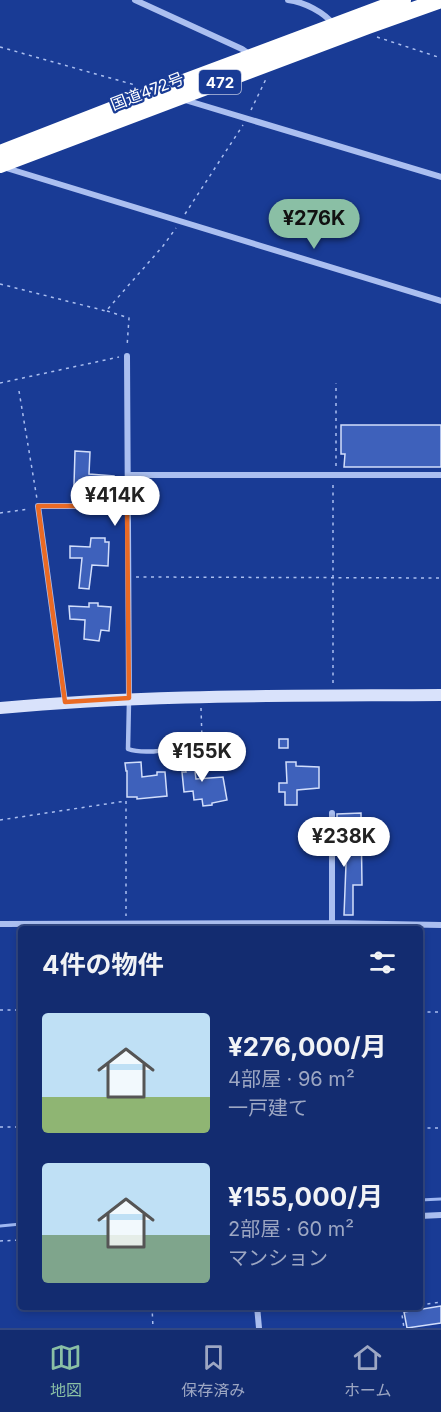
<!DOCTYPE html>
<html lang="ja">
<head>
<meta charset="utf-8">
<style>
	:root { --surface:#132c70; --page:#203878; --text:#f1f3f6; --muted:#9da7c3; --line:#324883; --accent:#8abfa5 }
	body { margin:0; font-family:Inter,"Noto Sans JP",sans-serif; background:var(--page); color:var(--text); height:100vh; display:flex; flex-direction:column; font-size:22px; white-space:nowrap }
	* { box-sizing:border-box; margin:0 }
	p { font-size:20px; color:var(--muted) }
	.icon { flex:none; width:33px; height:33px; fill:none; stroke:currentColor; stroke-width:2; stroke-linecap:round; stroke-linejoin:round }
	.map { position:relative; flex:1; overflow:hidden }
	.drawer { position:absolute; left:18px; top:926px; width:405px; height:384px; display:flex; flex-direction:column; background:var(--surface); border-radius:6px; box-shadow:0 3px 9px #0003,0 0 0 2px var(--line) }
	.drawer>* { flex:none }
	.price { position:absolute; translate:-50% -51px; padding:0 14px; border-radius:21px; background:#fff; color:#222; font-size:20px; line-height:39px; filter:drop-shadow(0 2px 3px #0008) }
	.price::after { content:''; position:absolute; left:50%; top:36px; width:18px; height:14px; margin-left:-9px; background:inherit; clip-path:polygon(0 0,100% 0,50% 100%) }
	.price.on { background:var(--accent); color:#111 }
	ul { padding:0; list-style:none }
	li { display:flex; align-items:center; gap:18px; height:150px; padding:0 24px }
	li span { display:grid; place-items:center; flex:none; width:168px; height:120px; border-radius:6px; color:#555 }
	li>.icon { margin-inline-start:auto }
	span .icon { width:72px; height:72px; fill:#fffc; stroke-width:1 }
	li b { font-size:26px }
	h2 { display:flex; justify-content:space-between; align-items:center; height:72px; padding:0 24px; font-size:26px }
	.menu { display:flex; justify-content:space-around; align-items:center; height:84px; border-top:2px solid var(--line); background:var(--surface); font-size:16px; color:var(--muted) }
	.menu a { display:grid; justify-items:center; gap:3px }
	.menu .on { color:var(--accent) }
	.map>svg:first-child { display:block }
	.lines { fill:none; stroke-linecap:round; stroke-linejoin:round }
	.stream { stroke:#9eb7f2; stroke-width:3 }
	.building { fill:#3e61bb; stroke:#d2defb; stroke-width:1.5 }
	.path { stroke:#abbff0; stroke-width:1.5; stroke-dasharray:3 4.5; stroke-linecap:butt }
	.lane { stroke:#abbff0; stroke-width:4.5 }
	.street { stroke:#abbff0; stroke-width:6 }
	.secondary { stroke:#d9e2fb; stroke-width:12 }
	.highway { stroke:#fff; stroke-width:16 }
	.marked { fill:none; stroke:#ea6a24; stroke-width:4.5; stroke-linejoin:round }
	.labels { text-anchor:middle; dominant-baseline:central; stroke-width:4.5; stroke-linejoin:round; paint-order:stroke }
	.shield { fill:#193b95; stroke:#bac4df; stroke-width:1.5 }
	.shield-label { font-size:15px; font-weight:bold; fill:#fff }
	.street-label { font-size:16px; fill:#fff; stroke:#193b95 }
</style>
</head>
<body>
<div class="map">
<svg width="441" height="1328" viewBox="0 0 441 1328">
	<rect width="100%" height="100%" fill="#193b95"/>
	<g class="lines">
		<path class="stream" d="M 420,1200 L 441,1199
			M 0,1226 L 21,1224"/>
	</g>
	<path class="building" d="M 341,425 L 441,425 L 441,467 L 344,467 L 345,454 L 341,454 Z
		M 75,451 L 90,452 L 89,474 L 114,476 L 114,485 L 110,484 L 109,501 L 72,500 L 74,485 Z
		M 91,538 L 105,538 L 105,542 L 109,542 L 108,566 L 92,565 L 89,589 L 79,588 L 82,558 L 70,558 L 70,546 L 90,547 Z
		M 89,603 L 98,603 L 98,606 L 111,607 L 109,631 L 101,630 L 99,641 L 84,639 L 85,620 L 70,619 L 69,606 L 89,607 Z
		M 279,739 L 288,739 L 288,748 L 279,748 Z
		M 198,752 L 199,762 L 194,763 L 196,779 L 223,777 L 227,800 L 212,803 L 212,805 L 203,806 L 202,799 L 194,800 L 193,791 L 184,792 L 182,772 L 186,772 L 183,754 Z
		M 141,762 L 142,777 L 157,775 L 157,772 L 165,772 L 167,796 L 137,799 L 137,797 L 127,797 L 127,771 L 126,771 L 125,763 Z
		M 286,762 L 296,762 L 296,766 L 319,767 L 319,788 L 297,790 L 297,805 L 285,805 L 285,792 L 279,792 L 279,783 L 287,783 Z
		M 361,813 L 362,885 L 353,885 L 353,915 L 344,915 L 346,864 L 343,864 L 343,830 L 337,830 L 337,814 Z
		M 441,1306 L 441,1323 L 407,1328 L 404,1312 Z"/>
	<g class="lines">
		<path class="path" d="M 377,37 L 441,58
			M 0,47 L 135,85
			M 251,110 L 266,79
			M 185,214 L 243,125
			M 0,284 L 106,311 L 163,246 L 176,228
			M 107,311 L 129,318 L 127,347
			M 0,383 L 119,357
			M 19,391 L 37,499
			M 336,466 L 336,383
			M 0,513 L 29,509
			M 136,577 L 441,578
			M 333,683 L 333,484
			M 201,708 L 202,739
			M 203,753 L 205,773
			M 0,820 L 126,801 L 126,916
			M 0,1010 L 21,1010
			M 420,1012 L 441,1012
			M 0,1127 L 21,1127
			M 420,1128 L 441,1128
			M 0,1241 L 21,1240
			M 420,1305 L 441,1302
			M 152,1306 L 153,1328
			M 400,1306 L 401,1308 L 412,1306
			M 401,1308 L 404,1328"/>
		<path class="lane" d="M 129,701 L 128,749 C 147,756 181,747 202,745"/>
		<path class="street" d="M 135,0 L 242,49 L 249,54
			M 288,0 C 304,2 324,12 334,25
			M 185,100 L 441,177
			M 3,167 L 441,301
			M 127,356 L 129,698
			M 128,475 L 441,475
			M 65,702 L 38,506 L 127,506
			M 0,924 L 332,923 L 441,925
			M 332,928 L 332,813
			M 420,1216 L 441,1215
			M 257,1306 L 259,1328"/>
		<path class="secondary" d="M 0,708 C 146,694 294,696 441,695"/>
		<path class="highway" d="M 0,153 L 157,92 L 403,0
			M 0,165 L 368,26 L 441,0"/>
	</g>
	<path class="marked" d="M 38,506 L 127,506 L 129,698 L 65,702 Z"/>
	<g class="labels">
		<rect class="shield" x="199" y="70" width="42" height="24" rx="4.5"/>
		<g class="shield-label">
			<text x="220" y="82">472</text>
		</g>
		<g class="street-label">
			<text transform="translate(147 91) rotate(-21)">国道472号</text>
		</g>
	</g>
</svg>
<b class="price on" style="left:314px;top:250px">¥276K</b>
<b class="price" style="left:115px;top:527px">¥414K</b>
<b class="price" style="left:202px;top:783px">¥155K</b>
<b class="price" style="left:344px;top:868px">¥238K</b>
<section class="drawer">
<h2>4件の物件<svg class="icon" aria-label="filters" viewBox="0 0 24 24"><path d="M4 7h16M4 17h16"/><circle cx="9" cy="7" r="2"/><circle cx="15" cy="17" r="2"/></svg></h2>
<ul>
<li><span style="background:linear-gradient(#bfe0f5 70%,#8fb573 0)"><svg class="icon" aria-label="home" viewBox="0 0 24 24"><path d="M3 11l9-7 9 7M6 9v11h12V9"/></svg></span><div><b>¥276,000/月</b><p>4部屋 · 96 m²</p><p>一戸建て</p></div></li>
<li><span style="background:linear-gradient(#bfe0f5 60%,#7fa58c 0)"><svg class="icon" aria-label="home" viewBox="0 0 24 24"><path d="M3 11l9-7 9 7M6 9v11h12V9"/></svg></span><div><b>¥155,000/月</b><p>2部屋 · 60 m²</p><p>マンション</p></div></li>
</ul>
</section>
</div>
<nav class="menu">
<a class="on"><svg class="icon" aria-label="map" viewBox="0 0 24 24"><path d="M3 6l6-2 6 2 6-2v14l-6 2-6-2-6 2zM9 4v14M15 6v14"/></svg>地図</a>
<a><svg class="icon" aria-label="saved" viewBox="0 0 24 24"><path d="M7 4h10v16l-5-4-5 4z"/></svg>保存済み</a>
<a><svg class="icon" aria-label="home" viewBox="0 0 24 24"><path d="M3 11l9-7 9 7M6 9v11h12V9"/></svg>ホーム</a>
</nav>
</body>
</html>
